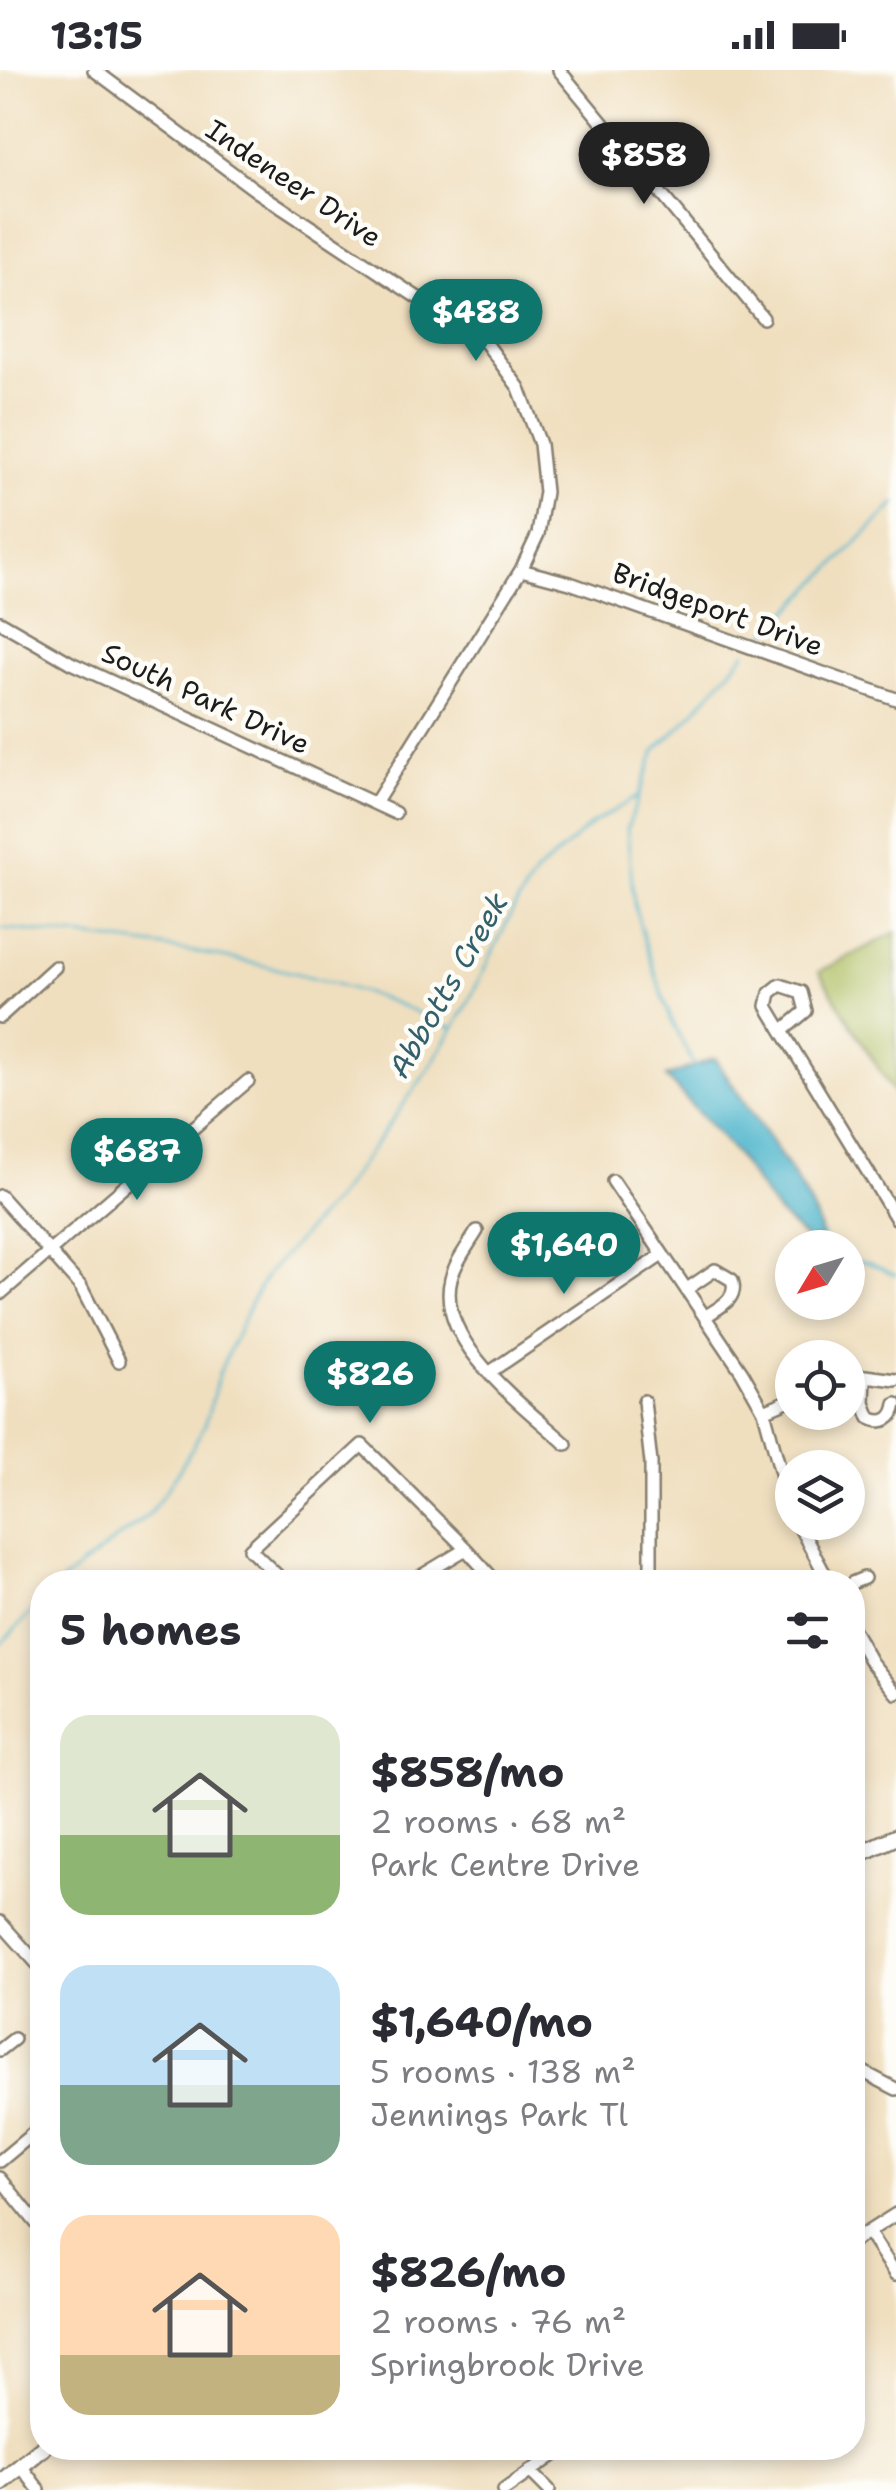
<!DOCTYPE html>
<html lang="en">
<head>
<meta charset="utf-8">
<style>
	:root { --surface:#fff; --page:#f7f7f7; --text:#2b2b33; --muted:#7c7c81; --accent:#0f766e }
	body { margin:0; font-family:"Shantell Sans",sans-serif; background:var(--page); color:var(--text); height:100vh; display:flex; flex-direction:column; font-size:38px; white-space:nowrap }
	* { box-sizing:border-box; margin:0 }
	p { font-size:32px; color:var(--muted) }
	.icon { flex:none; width:55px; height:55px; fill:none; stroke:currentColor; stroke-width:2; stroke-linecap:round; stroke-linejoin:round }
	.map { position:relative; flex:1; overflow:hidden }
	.panel { position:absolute; left:30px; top:1500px; width:835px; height:890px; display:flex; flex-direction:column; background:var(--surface); border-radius:40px; box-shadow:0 5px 15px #0003 }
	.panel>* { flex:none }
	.needle { width:65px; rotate:232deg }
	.fabs { position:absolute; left:775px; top:1160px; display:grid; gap:20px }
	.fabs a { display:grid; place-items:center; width:90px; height:90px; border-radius:50%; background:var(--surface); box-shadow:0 5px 15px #0003; font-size:50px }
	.price { position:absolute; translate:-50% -85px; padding:0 22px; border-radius:35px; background:var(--accent); color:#fff; font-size:32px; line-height:65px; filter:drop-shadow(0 2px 5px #0008) }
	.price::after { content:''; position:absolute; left:50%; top:60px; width:30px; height:22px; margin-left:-15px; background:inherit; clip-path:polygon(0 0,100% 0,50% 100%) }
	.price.active { background:#222; color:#fff }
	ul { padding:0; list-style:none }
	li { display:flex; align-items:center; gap:30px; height:250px; padding:0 30px }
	li span { display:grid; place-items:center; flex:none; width:280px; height:200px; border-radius:30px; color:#555 }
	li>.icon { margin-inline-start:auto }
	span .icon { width:120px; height:120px; fill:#fffc; stroke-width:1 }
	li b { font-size:42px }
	h2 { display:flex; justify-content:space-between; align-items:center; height:120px; padding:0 30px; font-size:42px }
	.status { display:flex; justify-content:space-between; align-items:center; height:70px; padding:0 50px; background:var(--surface); direction:ltr }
	.status svg { height:28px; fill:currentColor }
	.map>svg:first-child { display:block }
	.green { fill:#adbd60; stroke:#646c3e; stroke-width:2.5 }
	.water { fill:#4eb5cc; stroke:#356874; stroke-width:2.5 }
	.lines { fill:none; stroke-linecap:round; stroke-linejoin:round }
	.stream { stroke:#4eb5cc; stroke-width:2.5 }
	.minor-casing { stroke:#867e6e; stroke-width:16 }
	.secondary-casing { stroke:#867e6e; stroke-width:20 }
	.minor { stroke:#fff; stroke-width:11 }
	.secondary { stroke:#fff; stroke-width:15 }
	.labels { text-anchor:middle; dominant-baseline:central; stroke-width:9; stroke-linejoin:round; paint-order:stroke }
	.street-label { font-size:28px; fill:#1c1c1c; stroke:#fdfcf7 }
	.water-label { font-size:30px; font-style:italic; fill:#32616b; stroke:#fdfcf7 }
</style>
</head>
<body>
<div class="status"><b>13:15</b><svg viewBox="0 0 49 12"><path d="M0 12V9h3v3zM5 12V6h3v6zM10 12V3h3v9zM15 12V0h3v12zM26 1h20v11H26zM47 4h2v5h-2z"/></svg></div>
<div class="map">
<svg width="896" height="2420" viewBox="0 0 896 2420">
	<rect width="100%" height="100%" fill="#fdfcf7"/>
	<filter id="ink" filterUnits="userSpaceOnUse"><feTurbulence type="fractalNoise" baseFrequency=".01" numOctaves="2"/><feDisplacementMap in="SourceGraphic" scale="20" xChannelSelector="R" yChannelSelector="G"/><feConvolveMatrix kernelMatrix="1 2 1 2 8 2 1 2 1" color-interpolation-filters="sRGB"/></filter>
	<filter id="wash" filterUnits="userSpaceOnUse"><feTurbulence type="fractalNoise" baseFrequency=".0048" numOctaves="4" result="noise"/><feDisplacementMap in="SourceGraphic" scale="40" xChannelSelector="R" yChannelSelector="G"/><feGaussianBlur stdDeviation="2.25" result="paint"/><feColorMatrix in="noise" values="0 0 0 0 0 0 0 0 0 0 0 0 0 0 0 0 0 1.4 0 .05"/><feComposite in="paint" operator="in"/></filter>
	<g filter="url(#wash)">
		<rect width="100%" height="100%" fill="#f0dfbf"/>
		<path class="green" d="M 896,862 L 896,1027 L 819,902 Z"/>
		<path class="water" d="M 715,988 C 735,1022 823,1137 821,1168 L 807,1170 L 776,1141 L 734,1082 L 666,1007 Z"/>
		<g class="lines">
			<path class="stream" d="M 756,574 L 896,433
				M 0,858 C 131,870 264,887 389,931 C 411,939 431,950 452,958
				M 694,996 L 670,947 L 644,870 L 634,834 L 627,759 L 655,681 L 686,651 L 746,582
				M 823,1165 L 829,1178
				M 848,1191 L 868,1193 L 896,1205
				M 61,1512 L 150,1443 L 177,1404 L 205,1355 L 219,1303 L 251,1232 L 268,1203 L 338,1126 L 428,1000 L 466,937 L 511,844 L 536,803 L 593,753 L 637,727
				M 0,1575 L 42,1531"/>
		</g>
	</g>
	<g filter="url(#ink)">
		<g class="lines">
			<defs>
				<path id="minor" d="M 94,0 L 258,122 L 486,273 L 519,318 L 540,374 L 545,422 L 538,464 L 521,500 L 376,732
					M 559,0 L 763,248
					M 521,500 L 570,513 L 896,629
					M 0,552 L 71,593 L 395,743
					M 0,947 L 55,897
					M 782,961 L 806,941 L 801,922 L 780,915 L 770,923 L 767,936 L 782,961 L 896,1148
					M 613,1111 L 742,1302 L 764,1341 L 792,1443
					M 0,1126 L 81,1217 L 119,1291
					M 477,1161 C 468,1176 455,1192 451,1209 C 435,1271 525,1337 566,1374
					M 687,1219 L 715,1200 L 732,1210 C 739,1229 719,1237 705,1247
					M 0,1224 L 248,1011
					M 490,1302 L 662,1185
					M 865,1306 L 864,1333 L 870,1348 C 883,1355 894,1349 896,1334
					M 848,1309 L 865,1306 L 896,1310
					M 644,1331 L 651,1393 L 651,1512
					M 764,1341 L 792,1329
					M 797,1452 L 829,1512
					M 466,1479 L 496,1512
					M 284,1512 L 250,1479 L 362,1375 L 466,1479 L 411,1512
					M 852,1513 L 864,1508
					M 852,1558 L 871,1592 L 896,1623
					M 0,1852 L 42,1899
					M 0,1980 L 14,1969
					M 852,1996 L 896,2019
					M 0,2091 L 42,2056
					M 0,2108 L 42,2160
					M 868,2162 L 896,2204
					M 852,2172 L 896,2144
					M 21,2396 L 39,2420
					M 530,2401 L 549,2420
					M 504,2420 L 564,2378"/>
				<path id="secondary" d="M 852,1787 L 896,1767
					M 0,2413 L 43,2378"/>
			</defs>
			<use href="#minor" class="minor-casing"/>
			<use href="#secondary" class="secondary-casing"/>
			<use href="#minor" class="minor"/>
			<use href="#secondary" class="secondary"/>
		</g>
	</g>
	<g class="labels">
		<g class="street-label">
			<text transform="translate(294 113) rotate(34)">Indeneer Drive</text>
			<text transform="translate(718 539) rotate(20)">Bridgeport Drive</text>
			<text transform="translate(206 628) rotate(25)">South Park Drive</text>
		</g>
		<g class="water-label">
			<text transform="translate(448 915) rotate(-60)">Abbotts Creek</text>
		</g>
	</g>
</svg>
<div class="fabs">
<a><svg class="needle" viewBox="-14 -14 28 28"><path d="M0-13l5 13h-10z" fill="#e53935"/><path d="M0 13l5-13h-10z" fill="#7c7c81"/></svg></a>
<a><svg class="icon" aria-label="locate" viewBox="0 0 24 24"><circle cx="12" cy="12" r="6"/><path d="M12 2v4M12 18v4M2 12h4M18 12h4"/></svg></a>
<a><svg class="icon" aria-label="layers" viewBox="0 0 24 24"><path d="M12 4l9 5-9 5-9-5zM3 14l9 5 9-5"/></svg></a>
</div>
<b class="price active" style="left:644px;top:137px">$858</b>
<b class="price" style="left:476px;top:294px">$488</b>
<b class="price" style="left:137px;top:1133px">$687</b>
<b class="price" style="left:564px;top:1227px">$1,640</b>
<b class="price" style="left:370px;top:1356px">$826</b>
<section class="panel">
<h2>5 homes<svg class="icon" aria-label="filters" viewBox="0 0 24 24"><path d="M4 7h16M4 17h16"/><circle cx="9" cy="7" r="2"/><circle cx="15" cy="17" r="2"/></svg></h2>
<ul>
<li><span style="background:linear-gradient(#dfe7d0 60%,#8fb573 0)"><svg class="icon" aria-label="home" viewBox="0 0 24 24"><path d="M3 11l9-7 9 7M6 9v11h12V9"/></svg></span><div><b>$858/mo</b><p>2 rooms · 68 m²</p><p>Park Centre Drive</p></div></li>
<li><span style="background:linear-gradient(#bfe0f5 60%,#7fa58c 0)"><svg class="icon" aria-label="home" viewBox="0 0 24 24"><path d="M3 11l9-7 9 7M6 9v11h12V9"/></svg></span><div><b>$1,640/mo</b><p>5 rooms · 138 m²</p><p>Jennings Park Tl</p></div></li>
<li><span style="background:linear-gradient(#ffd9b3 70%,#c2b280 0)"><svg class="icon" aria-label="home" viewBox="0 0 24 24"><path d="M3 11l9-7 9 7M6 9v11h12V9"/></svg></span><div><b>$826/mo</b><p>2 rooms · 76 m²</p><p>Springbrook Drive</p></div></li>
</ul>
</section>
</div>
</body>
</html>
